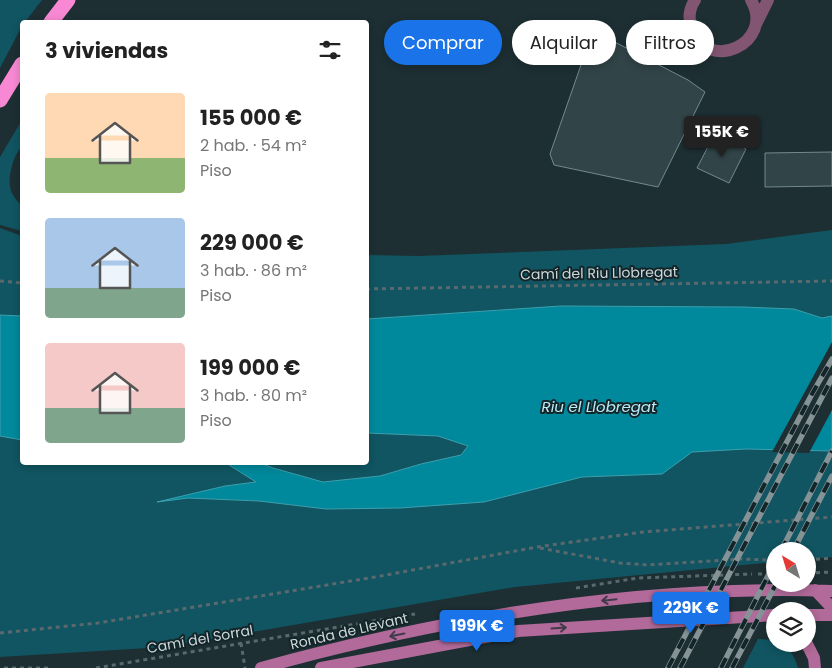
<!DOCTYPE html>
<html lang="es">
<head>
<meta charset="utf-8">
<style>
	:root { --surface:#fff; --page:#f6f6f6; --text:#222; --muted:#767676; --accent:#1a73e8 }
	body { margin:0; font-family:Poppins,sans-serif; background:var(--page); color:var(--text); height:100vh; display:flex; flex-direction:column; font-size:19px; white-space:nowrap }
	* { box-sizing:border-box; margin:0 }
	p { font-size:16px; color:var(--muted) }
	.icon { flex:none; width:28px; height:28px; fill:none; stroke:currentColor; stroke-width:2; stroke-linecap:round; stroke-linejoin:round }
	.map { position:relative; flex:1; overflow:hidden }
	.panel { position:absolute; left:20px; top:20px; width:349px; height:445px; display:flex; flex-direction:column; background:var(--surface); border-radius:5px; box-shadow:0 2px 8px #0003 }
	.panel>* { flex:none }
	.hud { position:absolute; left:384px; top:20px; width:372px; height:45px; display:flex; gap:10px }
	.needle { width:32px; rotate:322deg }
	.tools { position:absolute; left:766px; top:542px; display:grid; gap:10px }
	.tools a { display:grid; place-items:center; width:50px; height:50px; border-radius:50%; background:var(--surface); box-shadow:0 2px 8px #0003; font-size:25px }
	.price { position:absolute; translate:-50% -42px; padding:0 11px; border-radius:5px; background:var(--accent); color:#fff; font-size:16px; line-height:32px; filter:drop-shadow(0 1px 2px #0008) }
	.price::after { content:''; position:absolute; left:50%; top:30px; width:15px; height:11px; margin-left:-8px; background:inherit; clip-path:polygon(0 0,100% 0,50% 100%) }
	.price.on { background:#222; color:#fff }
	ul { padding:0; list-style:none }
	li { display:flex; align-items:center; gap:15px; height:125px; padding:0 25px }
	li span { display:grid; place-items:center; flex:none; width:140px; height:100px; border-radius:5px; color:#555 }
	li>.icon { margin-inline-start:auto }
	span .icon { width:60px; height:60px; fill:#fffc; stroke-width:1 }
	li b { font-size:21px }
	h2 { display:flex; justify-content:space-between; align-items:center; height:60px; padding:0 25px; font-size:21px }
	.tag { padding:0 18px; border-radius:22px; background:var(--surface); box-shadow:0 2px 8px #0003; font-size:18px; line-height:45px }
	.tag.on { background:var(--accent); color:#fff }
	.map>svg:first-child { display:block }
	.green { fill:#105561 }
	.water { fill:#00899c; stroke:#3da0af }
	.pier { fill:#1d2f33 }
	.building { fill:#314448; stroke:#75898e }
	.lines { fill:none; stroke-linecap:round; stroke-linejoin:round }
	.path { stroke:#59696d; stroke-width:3; stroke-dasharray:4 4; stroke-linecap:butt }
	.minor { stroke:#825572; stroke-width:12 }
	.secondary { stroke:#b16a99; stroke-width:12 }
	.motorway { stroke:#f888d3; stroke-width:15 }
	.rail-casing { stroke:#859396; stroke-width:5.5 }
	.rail { stroke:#132529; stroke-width:4; stroke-dasharray:11; stroke-linecap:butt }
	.oneway { stroke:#423a4b }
	.labels { text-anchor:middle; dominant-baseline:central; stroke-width:4; stroke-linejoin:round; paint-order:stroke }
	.street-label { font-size:14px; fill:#ccd7da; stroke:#132529 }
	.water-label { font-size:15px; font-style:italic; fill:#baebf6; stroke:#132529 }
</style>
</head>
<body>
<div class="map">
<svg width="832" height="668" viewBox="0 0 832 668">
	<rect width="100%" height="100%" fill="#1d2f33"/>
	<path class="green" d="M 0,0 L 42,0 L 25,22 L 22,22 L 22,26 L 0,68 Z
		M 22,120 L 22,147 C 14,153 8,176 10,187 C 11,194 17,201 22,206 L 22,231 L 0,225 L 0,157 Z
		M 0,228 L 22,236 L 22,316 L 0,315 Z
		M 832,230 L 832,316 L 822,318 L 794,309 L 743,307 L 561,306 L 366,319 L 366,255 L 419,256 L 726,244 Z
		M 366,433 L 438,436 L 468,446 L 461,455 L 421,464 L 380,476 L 323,482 L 273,468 L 260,463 L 366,462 Z
		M 0,436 L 22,440 L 22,462 L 226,463 L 257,482 L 225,486 L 163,501 L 188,498 L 259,501 L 326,509 L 484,502 L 582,477 L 661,473 L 692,452 L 746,449 L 832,451 L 832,557 L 808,559 L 808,551 L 775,551 L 775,562 L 515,587 L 165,647 L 0,657 Z
		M 758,639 L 775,640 L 775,644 C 788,644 795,656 798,668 L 743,668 Z"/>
	<path class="water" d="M 561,306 L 743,307 L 794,309 L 822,318 L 832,316 L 832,451 L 746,449 L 692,452 L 662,474 L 582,477 L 484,502 L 400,508 L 326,509 L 259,501 L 188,498 L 157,502 L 225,486 L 256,482 L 226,463 L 260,463 L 273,468 L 323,482 L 380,476 L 421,464 L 461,455 L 468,446 L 438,436 L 366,433 L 366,319 Z
		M 0,315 L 22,316 L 22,440 L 0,436 Z"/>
	<path class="pier" d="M 832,342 L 832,410 L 809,453 L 772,452 Z"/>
	<path class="building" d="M 607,38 L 688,80 L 705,92 L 658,187 L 554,165 L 550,154 L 582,62 L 590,43 Z
		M 715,133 L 746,149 L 729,183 L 697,168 Z
		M 832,152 L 832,186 L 765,187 L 765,153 Z"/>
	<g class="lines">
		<path class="path" d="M 0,281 L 22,283
			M 366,289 L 832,281
			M 540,548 L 620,563 L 648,565 L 740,559 L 775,560
			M 808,560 L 832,558
			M 808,573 L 832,572
			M 758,574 L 775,574
			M 576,588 L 638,578 L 752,574
			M 0,633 L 98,623 L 375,577 L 537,547 L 643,532 L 832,517
			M 241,643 L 245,668
			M 4,668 L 48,668
			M 96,668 L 415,614"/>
		<path class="minor" d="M 695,0 C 689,9 688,19 692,29 C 707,74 776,43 751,0
			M 756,24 L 768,0"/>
		<path class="secondary" d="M 815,590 L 832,608
			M 808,615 L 832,615
			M 807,644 L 814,658 L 815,668
			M 261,668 C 446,617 639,584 832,591
			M 321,668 L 518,631 L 775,615"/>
		<path class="motorway" d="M 51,22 L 68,0
			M 0,100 L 22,64"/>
		<defs>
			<path id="rail" d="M 781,551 L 832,451
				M 793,551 L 832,476
				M 668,668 L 812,394 L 832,359
				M 680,668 L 832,378
				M 721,668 L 775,562
				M 732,668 L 776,584"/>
		</defs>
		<use href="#rail" class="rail-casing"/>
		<use href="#rail" class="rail"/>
	</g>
	<defs><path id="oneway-shaft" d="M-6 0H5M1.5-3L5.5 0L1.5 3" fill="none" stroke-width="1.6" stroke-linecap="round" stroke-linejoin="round" transform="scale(1.25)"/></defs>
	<g class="oneway">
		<use href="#oneway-shaft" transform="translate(609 600) rotate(174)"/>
		<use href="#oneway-shaft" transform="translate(559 628) rotate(-4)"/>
		<use href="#oneway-shaft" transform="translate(397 635) rotate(169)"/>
	</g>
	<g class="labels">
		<g class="street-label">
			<text transform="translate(599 273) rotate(-1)">Camí del Riu Llobregat</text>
			<text transform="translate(349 631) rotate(-13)">Ronda de Llevant</text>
			<text transform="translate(200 639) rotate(-10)">Camí del Sorral</text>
		</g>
		<g class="water-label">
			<text x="599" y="406">Riu el Llobregat</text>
		</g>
	</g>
</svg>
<div class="tools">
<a><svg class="needle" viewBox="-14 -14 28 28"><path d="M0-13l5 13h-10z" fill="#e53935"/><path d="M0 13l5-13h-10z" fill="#767676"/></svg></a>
<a><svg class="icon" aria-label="layers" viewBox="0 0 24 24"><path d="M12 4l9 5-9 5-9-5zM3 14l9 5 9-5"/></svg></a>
</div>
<b class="price on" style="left:722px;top:158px">155K €</b>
<b class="price" style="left:691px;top:634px">229K €</b>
<b class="price" style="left:477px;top:652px">199K €</b>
<div class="hud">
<a class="tag on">Comprar</a>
<a class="tag">Alquilar</a>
<a class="tag">Filtros</a>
</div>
<section class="panel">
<h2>3 viviendas<svg class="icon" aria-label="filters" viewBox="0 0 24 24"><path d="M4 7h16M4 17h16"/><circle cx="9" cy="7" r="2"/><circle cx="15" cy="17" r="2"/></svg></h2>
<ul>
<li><span style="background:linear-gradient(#ffd9b3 65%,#8fb573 0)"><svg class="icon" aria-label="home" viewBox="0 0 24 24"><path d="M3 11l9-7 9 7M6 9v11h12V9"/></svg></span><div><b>155 000 €</b><p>2 hab. · 54 m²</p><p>Piso</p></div></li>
<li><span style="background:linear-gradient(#a9c7e8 70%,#7fa58c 0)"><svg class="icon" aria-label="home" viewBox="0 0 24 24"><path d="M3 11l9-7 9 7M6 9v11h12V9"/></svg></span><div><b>229 000 €</b><p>3 hab. · 86 m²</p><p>Piso</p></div></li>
<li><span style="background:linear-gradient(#f6c9c9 65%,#7fa58c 0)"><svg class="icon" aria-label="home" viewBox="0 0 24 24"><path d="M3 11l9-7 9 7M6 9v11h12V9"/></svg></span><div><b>199 000 €</b><p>3 hab. · 80 m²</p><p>Piso</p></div></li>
</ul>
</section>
</div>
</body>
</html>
